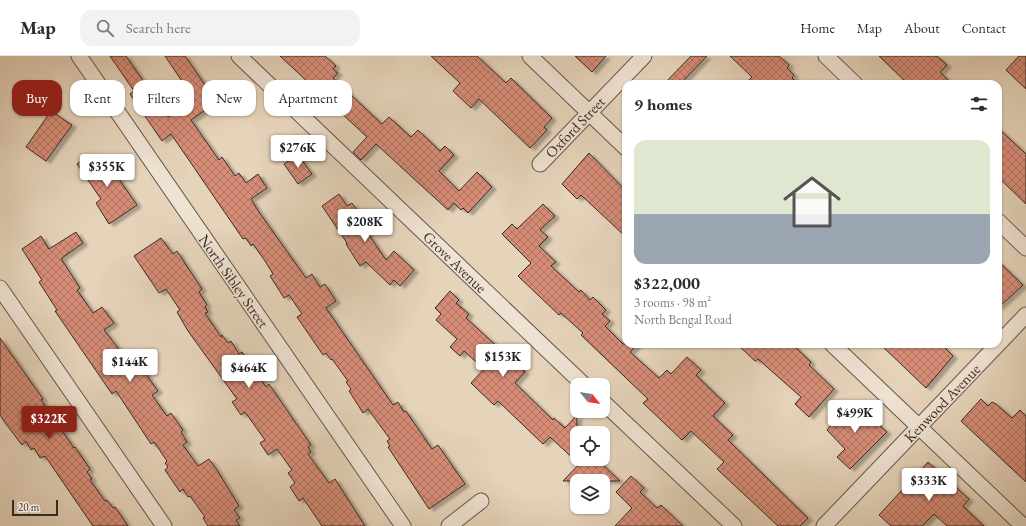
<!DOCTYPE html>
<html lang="en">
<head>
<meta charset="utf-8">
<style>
	:root { --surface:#fff; --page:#f2f2f3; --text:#2b2b33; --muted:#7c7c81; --line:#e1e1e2; --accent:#8f2418 }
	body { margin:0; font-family:"EB Garamond",serif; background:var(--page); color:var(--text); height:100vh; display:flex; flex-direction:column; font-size:15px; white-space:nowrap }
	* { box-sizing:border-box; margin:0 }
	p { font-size:13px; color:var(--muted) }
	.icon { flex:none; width:22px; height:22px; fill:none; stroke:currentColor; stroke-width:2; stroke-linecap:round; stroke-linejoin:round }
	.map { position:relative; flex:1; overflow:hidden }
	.drawer { position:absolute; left:622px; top:24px; width:380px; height:268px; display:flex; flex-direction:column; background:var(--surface); border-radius:12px; box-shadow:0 1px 3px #0004 }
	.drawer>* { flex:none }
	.banner { position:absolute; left:12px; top:24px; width:380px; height:36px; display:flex; gap:8px }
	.needle { width:26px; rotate:120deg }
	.tools { position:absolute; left:570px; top:322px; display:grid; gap:8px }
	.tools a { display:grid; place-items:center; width:40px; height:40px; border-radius:8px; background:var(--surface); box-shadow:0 1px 3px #0004; font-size:20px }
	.scale { position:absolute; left:12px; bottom:10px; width:46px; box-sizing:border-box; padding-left:4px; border:2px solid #392c25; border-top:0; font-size:11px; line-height:14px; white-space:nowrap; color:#392c25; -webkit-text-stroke:3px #eee2d2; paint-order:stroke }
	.price { position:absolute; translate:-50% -34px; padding:0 9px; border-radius:4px; background:#fff; color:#222; font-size:13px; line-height:26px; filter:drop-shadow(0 1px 2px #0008) }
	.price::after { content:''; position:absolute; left:50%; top:24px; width:12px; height:9px; margin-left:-6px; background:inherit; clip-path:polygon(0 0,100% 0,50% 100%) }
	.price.selected { background:var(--accent); color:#fff }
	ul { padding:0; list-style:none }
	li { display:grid; align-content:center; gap:8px; height:212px; padding:0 12px }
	li span { display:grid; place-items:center; height:124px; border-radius:12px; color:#555 }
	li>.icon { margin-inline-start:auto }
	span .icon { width:72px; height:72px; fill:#fffc; stroke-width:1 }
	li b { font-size:17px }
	h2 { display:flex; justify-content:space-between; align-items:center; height:48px; padding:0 12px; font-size:17px }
	.chip { padding:0 14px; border-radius:12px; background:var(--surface); box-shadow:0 1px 3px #0004; font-size:14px; line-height:36px }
	.chip.selected { background:var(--accent); color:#fff }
	header { display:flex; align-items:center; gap:24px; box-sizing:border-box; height:56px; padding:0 20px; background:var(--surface); border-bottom:1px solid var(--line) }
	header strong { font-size:19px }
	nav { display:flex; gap:22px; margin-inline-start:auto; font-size:14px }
	.search { width:280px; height:36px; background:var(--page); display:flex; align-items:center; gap:10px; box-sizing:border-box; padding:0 14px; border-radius:12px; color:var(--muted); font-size:15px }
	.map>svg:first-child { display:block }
	.building { fill:url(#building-cross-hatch); stroke:#392c25; filter:url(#shadow) }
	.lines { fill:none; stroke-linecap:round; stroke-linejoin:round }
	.street-casing { stroke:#64564a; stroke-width:17 }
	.street { stroke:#eee2d2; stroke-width:15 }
	.labels { text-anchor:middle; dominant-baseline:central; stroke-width:3; stroke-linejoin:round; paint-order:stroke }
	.street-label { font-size:15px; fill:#392c25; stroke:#eee2d2 }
</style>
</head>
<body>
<header>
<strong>Map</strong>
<div class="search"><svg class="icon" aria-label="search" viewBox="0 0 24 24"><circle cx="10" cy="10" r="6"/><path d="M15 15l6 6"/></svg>Search here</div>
<nav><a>Home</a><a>Map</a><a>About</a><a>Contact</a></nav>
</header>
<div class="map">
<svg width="1026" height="470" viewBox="0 0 1026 470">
	<defs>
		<pattern id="building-cross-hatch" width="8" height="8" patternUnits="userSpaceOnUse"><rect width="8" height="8" fill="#d68c77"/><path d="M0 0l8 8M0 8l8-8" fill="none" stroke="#af7361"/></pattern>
		<filter id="shadow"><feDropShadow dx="4.5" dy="2.5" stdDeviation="1" flood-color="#0004"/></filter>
	</defs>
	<rect width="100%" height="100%" fill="#e5d3ba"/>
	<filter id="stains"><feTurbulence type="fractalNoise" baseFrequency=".005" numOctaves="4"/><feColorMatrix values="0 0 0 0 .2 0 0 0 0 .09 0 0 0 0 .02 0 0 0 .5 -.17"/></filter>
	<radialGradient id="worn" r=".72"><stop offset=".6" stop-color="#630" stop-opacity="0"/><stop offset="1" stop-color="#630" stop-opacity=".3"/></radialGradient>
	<path class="building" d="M 110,0 L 126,0 L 168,61 L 194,43 L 165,0 L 185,0 L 217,46 L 191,64 L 219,104 L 222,101 L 235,120 L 239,117 L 246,127 L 258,118 L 267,132 L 251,143 L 259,156 L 306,222 L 312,218 L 320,231 L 325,228 L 336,245 L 326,252 L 393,349 L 398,346 L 404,356 L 406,355 L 432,393 L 438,389 L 465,428 L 429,453 L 388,391 L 390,390 L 387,385 L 390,383 L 376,364 L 368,353 L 363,357 L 349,335 L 351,333 L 346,326 L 348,325 L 332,303 L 331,304 L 326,297 L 323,299 L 297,261 L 302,258 L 289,239 L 284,242 L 270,220 L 273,218 L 265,205 L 253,188 L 251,190 L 246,182 L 243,183 L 171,78 L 162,85 L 130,38 L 134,35 Z
		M 280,0 L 325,0 L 336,10 L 333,13 L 338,17 L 333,22 L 382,68 L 389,61 L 411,81 L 418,74 L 440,95 L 445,90 L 454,99 L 439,115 L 459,135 L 477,116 L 492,131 L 468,157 L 463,152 L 461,154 L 454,147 L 448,154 L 376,88 L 361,104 L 353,96 L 367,81 Z
		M 431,0 L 477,0 L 506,27 L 511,22 L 552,62 L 544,71 L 547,74 L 530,92 L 479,43 L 471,52 L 453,35 L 460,27 Z
		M 575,0 L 606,0 L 592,16 Z
		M 691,0 L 707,0 L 680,28 L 664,28 Z
		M 730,0 L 779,0 L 789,9 L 787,12 L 794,19 L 792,22 L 798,28 L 745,28 L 752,21 Z
		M 879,0 L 937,0 L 947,9 L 940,16 L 952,28 L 908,28 Z
		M 1019,0 L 1026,0 L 1026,33 L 1006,14 Z
		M 51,55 L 72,69 L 46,105 L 26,91 Z
		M 998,72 L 1026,98 L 1026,148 L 998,121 Z
		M 589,97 L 626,135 L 626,181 L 581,139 L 577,143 L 562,128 Z
		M 298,99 L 312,118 L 298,128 L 284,108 Z
		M 88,100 L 91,105 L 99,100 L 103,106 L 106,105 L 109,109 L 112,107 L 119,117 L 116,119 L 137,149 L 109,168 L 96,147 L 101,143 L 77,108 Z
		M 339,138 L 347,150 L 352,147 L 366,168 L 363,170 L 386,204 L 394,195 L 414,214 L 400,230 L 394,224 L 390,229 L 366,206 L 360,210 L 346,188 L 347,187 L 322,150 Z
		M 543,148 L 555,160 L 540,174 L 548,181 L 539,190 L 556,206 L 551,210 L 579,236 L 581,234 L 590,244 L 593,241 L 606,254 L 602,258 L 610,265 L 605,270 L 623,288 L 638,288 L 630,296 L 659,322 L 667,314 L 671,318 L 687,301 L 701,314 L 696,319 L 725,347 L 713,360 L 733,379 L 728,384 L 808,462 L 800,470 L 778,470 L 717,413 L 724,406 L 691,375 L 682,384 L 643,347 L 648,343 L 581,279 L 583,277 L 561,257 L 559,259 L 518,220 L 531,207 L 502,178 L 512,168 L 517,173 Z
		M 76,176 L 83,187 L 62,202 L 62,204 L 80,232 L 77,234 L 93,257 L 102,251 L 114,267 L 104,274 L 133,311 L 138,307 L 158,335 L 152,339 L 167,360 L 171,357 L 183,374 L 181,376 L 187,386 L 183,389 L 198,410 L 209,403 L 217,414 L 239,450 L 234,454 L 240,462 L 236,464 L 240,470 L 208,470 L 203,462 L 205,461 L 190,440 L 188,441 L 183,433 L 180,436 L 165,414 L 168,411 L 165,407 L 167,405 L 154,386 L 151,388 L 116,335 L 112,338 L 55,255 L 57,254 L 39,226 L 42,224 L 22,193 L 41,180 L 49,193 Z
		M 161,182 L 173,198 L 177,195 L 202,233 L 199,236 L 207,249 L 205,251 L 208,256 L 205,257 L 221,281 L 222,279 L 228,287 L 231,285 L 239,298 L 242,296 L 266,331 L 269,328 L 311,389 L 308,391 L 311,396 L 308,398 L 329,427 L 335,423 L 365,470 L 322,470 L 303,442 L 299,445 L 290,431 L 295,427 L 288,417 L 292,414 L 277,393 L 268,399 L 260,387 L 265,384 L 245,356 L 241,359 L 232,346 L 237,343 L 188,275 L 177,256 L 180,254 L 166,233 L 159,237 L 134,200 Z
		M 998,205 L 1023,229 L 998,252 Z
		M 450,235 L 459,244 L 456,247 L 469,258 L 466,262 L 525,316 L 515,327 L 553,364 L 554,362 L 565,372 L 577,359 L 577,406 L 550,381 L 543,388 L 498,345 L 494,349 L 471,327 L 484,313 L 464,295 L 460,300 L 450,291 L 457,283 L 436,264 L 441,258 L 435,252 Z
		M 0,282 L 43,343 L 41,344 L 74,392 L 75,391 L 90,413 L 87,416 L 92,423 L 90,424 L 105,445 L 107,444 L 113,452 L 115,451 L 128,470 L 93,470 L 45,400 L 40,402 L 34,392 L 31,394 L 26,385 L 22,389 L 6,368 L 0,359 Z
		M 737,288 L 792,288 L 811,306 L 809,309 L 834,333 L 809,361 L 795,348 L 801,341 L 758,303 L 755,305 Z
		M 880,288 L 941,288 L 953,300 L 926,332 Z
		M 981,343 L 988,350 L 992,346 L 996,348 L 1012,362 L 1020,354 L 1026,360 L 1026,426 L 961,365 Z
		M 851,345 L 887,376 L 850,413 L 837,401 L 845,393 L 827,374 Z
		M 584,403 L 597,403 L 620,425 L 563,425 Z
		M 928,406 L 969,443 L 963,450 L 984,470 L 947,470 L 934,458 L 922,470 L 891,470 L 879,459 Z
		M 631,420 L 644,432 L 640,436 L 657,452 L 661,449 L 683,470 L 615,470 L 632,452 L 616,436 Z"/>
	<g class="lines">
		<defs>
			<path id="street" d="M 79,0 L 403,470
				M 239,0 L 584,329
				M 530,0 L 626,92
				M 826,0 L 855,28
				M 540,108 L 644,0
				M 998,165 L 1026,192
				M 0,232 L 164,470
				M 832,288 L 1023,470
				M 603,346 L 734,470
				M 449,470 L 481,445
				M 824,470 L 1026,259"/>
		</defs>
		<use href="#street" class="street-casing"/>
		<use href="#street" class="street"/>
	</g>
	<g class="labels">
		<g class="street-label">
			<text transform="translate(575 71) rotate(-46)">Oxford Street</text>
			<text transform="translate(455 206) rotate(44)">Grove Avenue</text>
			<text transform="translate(234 225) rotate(55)">North Sibley Street</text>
			<text transform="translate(942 347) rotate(-46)">Kenwood Avenue</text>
		</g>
	</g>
	<rect width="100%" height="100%" filter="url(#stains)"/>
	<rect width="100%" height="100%" fill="url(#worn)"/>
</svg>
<div class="tools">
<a><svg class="needle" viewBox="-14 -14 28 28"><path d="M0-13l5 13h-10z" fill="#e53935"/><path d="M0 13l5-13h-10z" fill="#7c7c81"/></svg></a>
<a><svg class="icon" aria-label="locate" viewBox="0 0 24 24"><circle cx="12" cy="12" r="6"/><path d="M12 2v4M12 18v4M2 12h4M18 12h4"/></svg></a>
<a><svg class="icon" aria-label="layers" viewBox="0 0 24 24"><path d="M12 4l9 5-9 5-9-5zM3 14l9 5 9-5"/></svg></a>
</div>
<div class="scale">20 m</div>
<b class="price" style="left:298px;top:113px">$276K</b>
<b class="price" style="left:107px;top:132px">$355K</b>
<b class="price" style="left:365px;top:187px">$208K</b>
<b class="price" style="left:503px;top:322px">$153K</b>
<b class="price" style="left:130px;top:327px">$144K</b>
<b class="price" style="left:249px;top:333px">$464K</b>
<b class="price" style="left:855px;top:378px">$499K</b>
<b class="price selected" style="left:49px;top:384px">$322K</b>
<b class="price" style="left:929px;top:446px">$333K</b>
<div class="banner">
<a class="chip selected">Buy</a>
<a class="chip">Rent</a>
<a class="chip">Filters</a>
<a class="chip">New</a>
<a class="chip">Apartment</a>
</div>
<section class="drawer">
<h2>9 homes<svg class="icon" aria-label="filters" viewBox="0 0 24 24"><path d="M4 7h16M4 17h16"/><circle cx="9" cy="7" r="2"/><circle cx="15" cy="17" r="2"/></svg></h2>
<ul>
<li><span style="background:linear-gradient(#dfe7d0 60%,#9aa5b1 0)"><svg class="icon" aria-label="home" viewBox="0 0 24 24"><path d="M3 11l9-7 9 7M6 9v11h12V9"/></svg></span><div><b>$322,000</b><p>3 rooms · 98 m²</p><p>North Bengal Road</p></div></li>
</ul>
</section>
</div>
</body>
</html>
